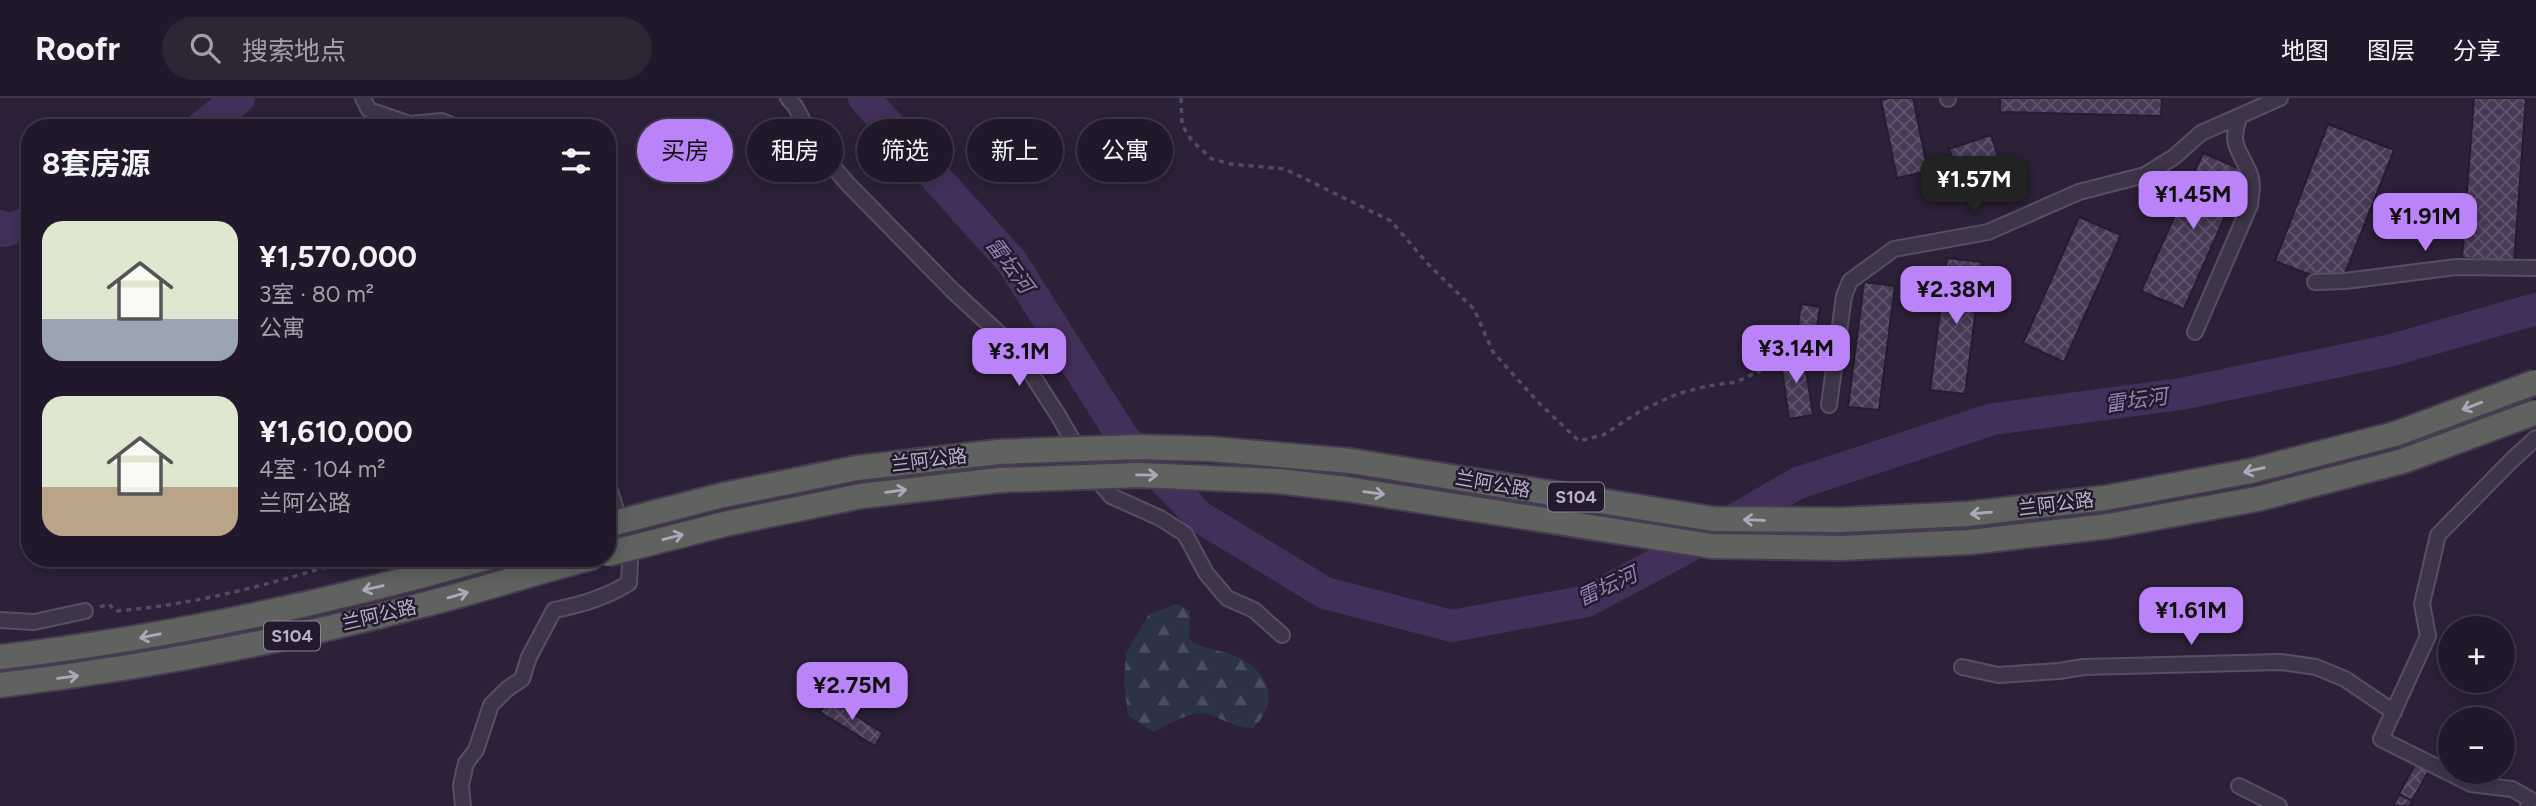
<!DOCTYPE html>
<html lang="zh">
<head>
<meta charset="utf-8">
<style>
	:root { --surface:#21192b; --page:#2d2637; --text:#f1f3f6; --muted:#a2a0a9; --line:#3e3847; --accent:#bb83f8 }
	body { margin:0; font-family:Figtree,"Noto Sans SC",sans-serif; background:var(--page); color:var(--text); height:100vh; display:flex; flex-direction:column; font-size:26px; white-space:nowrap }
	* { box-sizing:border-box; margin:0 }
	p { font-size:23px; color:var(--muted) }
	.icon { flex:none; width:38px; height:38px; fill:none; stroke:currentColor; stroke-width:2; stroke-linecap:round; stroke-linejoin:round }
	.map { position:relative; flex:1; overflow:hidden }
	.side { position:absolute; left:21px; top:21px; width:595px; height:448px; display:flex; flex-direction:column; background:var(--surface); border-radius:28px; box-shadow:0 4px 18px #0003,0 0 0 2px var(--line) }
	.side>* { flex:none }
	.banner { position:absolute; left:637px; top:21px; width:665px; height:63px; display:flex; gap:14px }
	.buttons { position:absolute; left:2438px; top:518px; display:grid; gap:14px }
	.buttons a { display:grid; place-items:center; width:77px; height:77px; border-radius:50%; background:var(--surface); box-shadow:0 4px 18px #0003,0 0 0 2px var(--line); font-size:35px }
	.price { position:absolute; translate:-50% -60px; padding:0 16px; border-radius:14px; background:var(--accent); color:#111; font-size:23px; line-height:46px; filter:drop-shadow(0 2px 4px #0008) }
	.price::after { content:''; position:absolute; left:50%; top:42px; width:21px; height:16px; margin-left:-10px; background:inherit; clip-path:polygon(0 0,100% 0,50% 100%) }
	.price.current { background:#222; color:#fff }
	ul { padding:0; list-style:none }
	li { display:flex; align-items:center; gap:21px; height:175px; padding:0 21px }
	li span { display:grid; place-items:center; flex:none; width:196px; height:140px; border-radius:21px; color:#555 }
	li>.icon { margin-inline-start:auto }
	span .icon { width:84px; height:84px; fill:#fffc; stroke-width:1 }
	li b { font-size:30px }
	h2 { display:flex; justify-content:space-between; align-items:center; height:84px; padding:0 21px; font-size:30px }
	.tag { padding:0 24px; border-radius:32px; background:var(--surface); box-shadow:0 4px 18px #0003,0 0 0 2px var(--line); font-size:24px; line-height:63px }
	.tag.current { background:var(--accent); color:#111 }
	header { display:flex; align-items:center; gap:42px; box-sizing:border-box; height:98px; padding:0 35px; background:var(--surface); border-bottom:2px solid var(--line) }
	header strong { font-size:33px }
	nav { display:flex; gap:38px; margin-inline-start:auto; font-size:24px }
	.search { width:490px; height:63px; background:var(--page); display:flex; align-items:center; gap:18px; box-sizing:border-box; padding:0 24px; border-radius:38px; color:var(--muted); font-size:26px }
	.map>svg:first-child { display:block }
	.forest { fill:url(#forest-firs) }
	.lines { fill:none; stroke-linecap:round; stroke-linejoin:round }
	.river { stroke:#42305a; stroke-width:32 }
	.building { fill:url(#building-cross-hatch); stroke:#251c30; stroke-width:2 }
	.minor-casing { stroke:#594f64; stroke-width:18 }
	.trunk-casing { stroke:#463c51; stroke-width:28 }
	.path { stroke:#4e4d63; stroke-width:3.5; stroke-dasharray:5 5; stroke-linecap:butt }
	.minor { stroke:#3e354a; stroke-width:14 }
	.trunk { stroke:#5f625e; stroke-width:24 }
	.trunk-bridge-casing { stroke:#463c51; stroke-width:28; stroke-linecap:butt }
	.trunk-bridge { stroke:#5f625e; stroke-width:24 }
	.oneway { stroke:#b1a7bc }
	.labels { text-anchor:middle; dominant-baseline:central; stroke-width:5; stroke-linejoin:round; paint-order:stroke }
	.shield { fill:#231a2e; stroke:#8d8298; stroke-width:2 }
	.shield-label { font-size:18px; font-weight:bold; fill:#baafc6 }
	.street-label { font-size:19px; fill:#baafc6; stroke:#231a2e }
	.water-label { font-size:21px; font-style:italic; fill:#967fb2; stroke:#231a2e }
</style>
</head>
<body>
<header>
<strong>Roofr</strong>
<div class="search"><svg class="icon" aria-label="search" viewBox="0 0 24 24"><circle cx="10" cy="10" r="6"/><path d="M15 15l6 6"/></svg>搜索地点</div>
<nav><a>地图</a><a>图层</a><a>分享</a></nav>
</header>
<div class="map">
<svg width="2536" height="708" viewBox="0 0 2536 708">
	<defs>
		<pattern id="forest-firs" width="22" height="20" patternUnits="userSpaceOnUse" patternTransform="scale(1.75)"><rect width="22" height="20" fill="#2d3347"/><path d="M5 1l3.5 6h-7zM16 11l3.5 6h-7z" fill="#494e60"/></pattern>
		<pattern id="building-cross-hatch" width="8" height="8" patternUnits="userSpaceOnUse" patternTransform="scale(1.75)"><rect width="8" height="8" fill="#473a57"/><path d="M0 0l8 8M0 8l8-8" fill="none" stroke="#5f546e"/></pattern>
	</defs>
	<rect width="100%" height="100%" fill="#2c2139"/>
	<path class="forest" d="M 1177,506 L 1190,513 L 1189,541 C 1202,551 1215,551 1230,556 C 1266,569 1284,601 1253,630 C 1236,630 1226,623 1211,617 C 1192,610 1169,627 1153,634 L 1128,617 L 1124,584 L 1126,555 L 1149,516 Z"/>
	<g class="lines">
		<path class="river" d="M 864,0 L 1012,164 L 1122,338 L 1200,419 L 1325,495 L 1452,528 L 1587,503 L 1677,455 L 1798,385 L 1993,321 L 2181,296 L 2392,252 L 2536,211
			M 200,30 L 239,0
			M 0,128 L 5,133 L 30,124"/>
	</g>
	<path class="building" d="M 1889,0 L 1913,0 L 1928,73 L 1897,80 L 1881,2 Z
		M 2000,0 L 2162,0 L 2161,18 L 2000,14 Z
		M 2474,0 L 2526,0 L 2514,164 L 2462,160 Z
		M 2328,26 L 2394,52 L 2340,188 L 2275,163 Z
		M 1991,37 L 2000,64 L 2012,60 L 2019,82 L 1955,103 L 1948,81 L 1958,78 L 1949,51 Z
		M 2203,55 L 2245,73 L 2184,211 L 2141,193 Z
		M 2079,119 L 2121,137 L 2064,264 L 2023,245 Z
		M 1947,160 L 1982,164 L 1965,296 L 1930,292 Z
		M 1864,184 L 1895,188 L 1879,312 L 1848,309 Z
		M 1801,206 L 1820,209 L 1814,251 L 1795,248 Z
		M 1803,253 L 1813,317 L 1789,321 L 1780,257 Z
		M 829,601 L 883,635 L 875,648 L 820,614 Z
		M 2416,665 L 2429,672 L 2412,703 L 2399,696 Z
		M 2399,696 L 2412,703 L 2410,708 L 2393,708 Z"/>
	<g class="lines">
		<defs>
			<path id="minor" d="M 363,0 L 369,12 L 410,26 L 442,23 L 459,30
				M 788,0 L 795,8 L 818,51 L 848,86 L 953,193 L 1014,249 L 1058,317 L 1090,373 L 1111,398 L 1160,420 L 1185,436 L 1206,475 L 1227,500 L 1254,512 L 1282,537
				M 1948,0 L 1948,1
				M 2315,184 L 2345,183 L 2456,169 L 2536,170
				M 2195,234 L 2250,107 C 2251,96 2254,85 2249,74 C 2238,49 2229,46 2240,18
				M 1829,307 L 1844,198 L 1850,183 L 1894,151 L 1988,134 L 2079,94 L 2145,77 L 2174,59 L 2201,35 L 2280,0
				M 0,522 L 34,524 L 85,513
				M 1962,569 L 1998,577 L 2059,573 L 2084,569 L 2281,564 L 2316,569 L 2345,581 L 2394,614
				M 2239,688 L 2279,708
				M 463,708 L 461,687 L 466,665 L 476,652 L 491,607 L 507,591 L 522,581 L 529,559 L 554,512 C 581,507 605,500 629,485 L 631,443 L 619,422 L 609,389 L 607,361
				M 2528,708 L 2530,701 L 2512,691 L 2471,686 L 2381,641 L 2428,538 L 2422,506 L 2438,437 L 2512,362 L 2536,340"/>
			<path id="trunk" d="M 0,559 C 165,540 327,505 486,460
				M 0,587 C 144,570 286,543 426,506 C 481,492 535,474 590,460"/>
		</defs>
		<use href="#minor" class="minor-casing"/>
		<use href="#trunk" class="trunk-casing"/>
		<path class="path" d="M 1181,0 L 1182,27 L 1192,43 L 1212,61 L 1231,66 L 1285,71 L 1391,123 L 1427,165 L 1474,211 L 1493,254 L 1538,304 L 1579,343 L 1603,337 L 1642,312 L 1677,296 L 1707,288 L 1736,284 L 1758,274 L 1772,263
			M 100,509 L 109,506 L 115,513 C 197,507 278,484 356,460"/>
		<use href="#minor" class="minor"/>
		<use href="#trunk" class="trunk"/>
		<defs>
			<path id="trunk-bridge" d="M 607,427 L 723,397 L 857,370 L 998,354 L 1139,349 L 1210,351 L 1351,363 L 1713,421 L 1840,422 L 1968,416 L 2105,400 L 2251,373 L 2395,336 L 2536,284
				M 607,456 L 729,425 L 861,398 L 1000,382 L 1139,377 L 1278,383 L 1347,391 L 1711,448 L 1841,450 L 1970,444 L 2109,428 L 2257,401 L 2403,363 L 2536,314"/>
		</defs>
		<use href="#trunk-bridge" class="trunk-bridge-casing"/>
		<use href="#trunk-bridge" class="trunk-bridge"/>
	</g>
	<defs><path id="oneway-shaft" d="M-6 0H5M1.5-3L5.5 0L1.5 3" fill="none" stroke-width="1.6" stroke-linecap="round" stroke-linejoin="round" transform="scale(1.75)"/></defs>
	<g class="oneway">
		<use href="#oneway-shaft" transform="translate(2472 308) rotate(159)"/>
		<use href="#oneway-shaft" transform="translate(2254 372) rotate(167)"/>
		<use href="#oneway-shaft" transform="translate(1147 377) rotate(1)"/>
		<use href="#oneway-shaft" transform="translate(896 393) rotate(-8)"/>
		<use href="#oneway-shaft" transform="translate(1374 395) rotate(8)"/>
		<use href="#oneway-shaft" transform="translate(1981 415) rotate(175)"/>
		<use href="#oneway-shaft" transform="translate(1754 422) rotate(-178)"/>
		<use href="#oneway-shaft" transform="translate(673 439) rotate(-15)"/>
		<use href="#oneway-shaft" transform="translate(373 490) rotate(167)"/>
		<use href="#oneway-shaft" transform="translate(458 497) rotate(-16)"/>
		<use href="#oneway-shaft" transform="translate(150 538) rotate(169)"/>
		<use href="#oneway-shaft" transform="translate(68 579) rotate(-8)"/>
	</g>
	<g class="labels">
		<g class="shield">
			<rect x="1548" y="384.5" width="56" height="29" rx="5"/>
			<rect x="264" y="523.5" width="56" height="29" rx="5"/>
		</g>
		<g class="shield-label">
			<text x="1576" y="399">S104</text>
			<text x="292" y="538">S104</text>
		</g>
		<g class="street-label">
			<text transform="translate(929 362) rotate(-7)">兰阿公路</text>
			<text transform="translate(1493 386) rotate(10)">兰阿公路</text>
			<text transform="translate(2056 406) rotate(-7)">兰阿公路</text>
			<text transform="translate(379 517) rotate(-13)">兰阿公路</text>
		</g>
		<g class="water-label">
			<text transform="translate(1010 167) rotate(53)">雷坛河</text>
			<text transform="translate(2136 302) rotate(-8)">雷坛河</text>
			<text transform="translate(1607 488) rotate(-25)">雷坛河</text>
		</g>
	</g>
</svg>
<div class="buttons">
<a>+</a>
<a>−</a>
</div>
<b class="price current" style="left:1974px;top:118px">¥1.57M</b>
<b class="price" style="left:2193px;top:133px">¥1.45M</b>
<b class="price" style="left:2425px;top:155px">¥1.91M</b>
<b class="price" style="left:1956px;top:228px">¥2.38M</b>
<b class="price" style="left:1796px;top:287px">¥3.14M</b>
<b class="price" style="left:1019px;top:290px">¥3.1M</b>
<b class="price" style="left:2191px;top:549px">¥1.61M</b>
<b class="price" style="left:852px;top:624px">¥2.75M</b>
<div class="banner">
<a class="tag current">买房</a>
<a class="tag">租房</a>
<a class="tag">筛选</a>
<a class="tag">新上</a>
<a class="tag">公寓</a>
</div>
<section class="side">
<h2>8套房源<svg class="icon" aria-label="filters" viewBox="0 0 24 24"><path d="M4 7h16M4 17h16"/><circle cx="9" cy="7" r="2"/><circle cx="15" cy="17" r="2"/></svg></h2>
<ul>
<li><span style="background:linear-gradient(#dfe7d0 70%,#9aa5b1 0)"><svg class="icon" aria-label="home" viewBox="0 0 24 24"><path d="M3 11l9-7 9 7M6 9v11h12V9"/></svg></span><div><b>¥1,570,000</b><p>3室 · 80 m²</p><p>公寓</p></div></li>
<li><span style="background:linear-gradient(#dfe7d0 65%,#b9a48a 0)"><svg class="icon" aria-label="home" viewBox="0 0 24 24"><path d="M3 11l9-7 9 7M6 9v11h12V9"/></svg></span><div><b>¥1,610,000</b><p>4室 · 104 m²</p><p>兰阿公路</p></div></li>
</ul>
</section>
</div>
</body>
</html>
